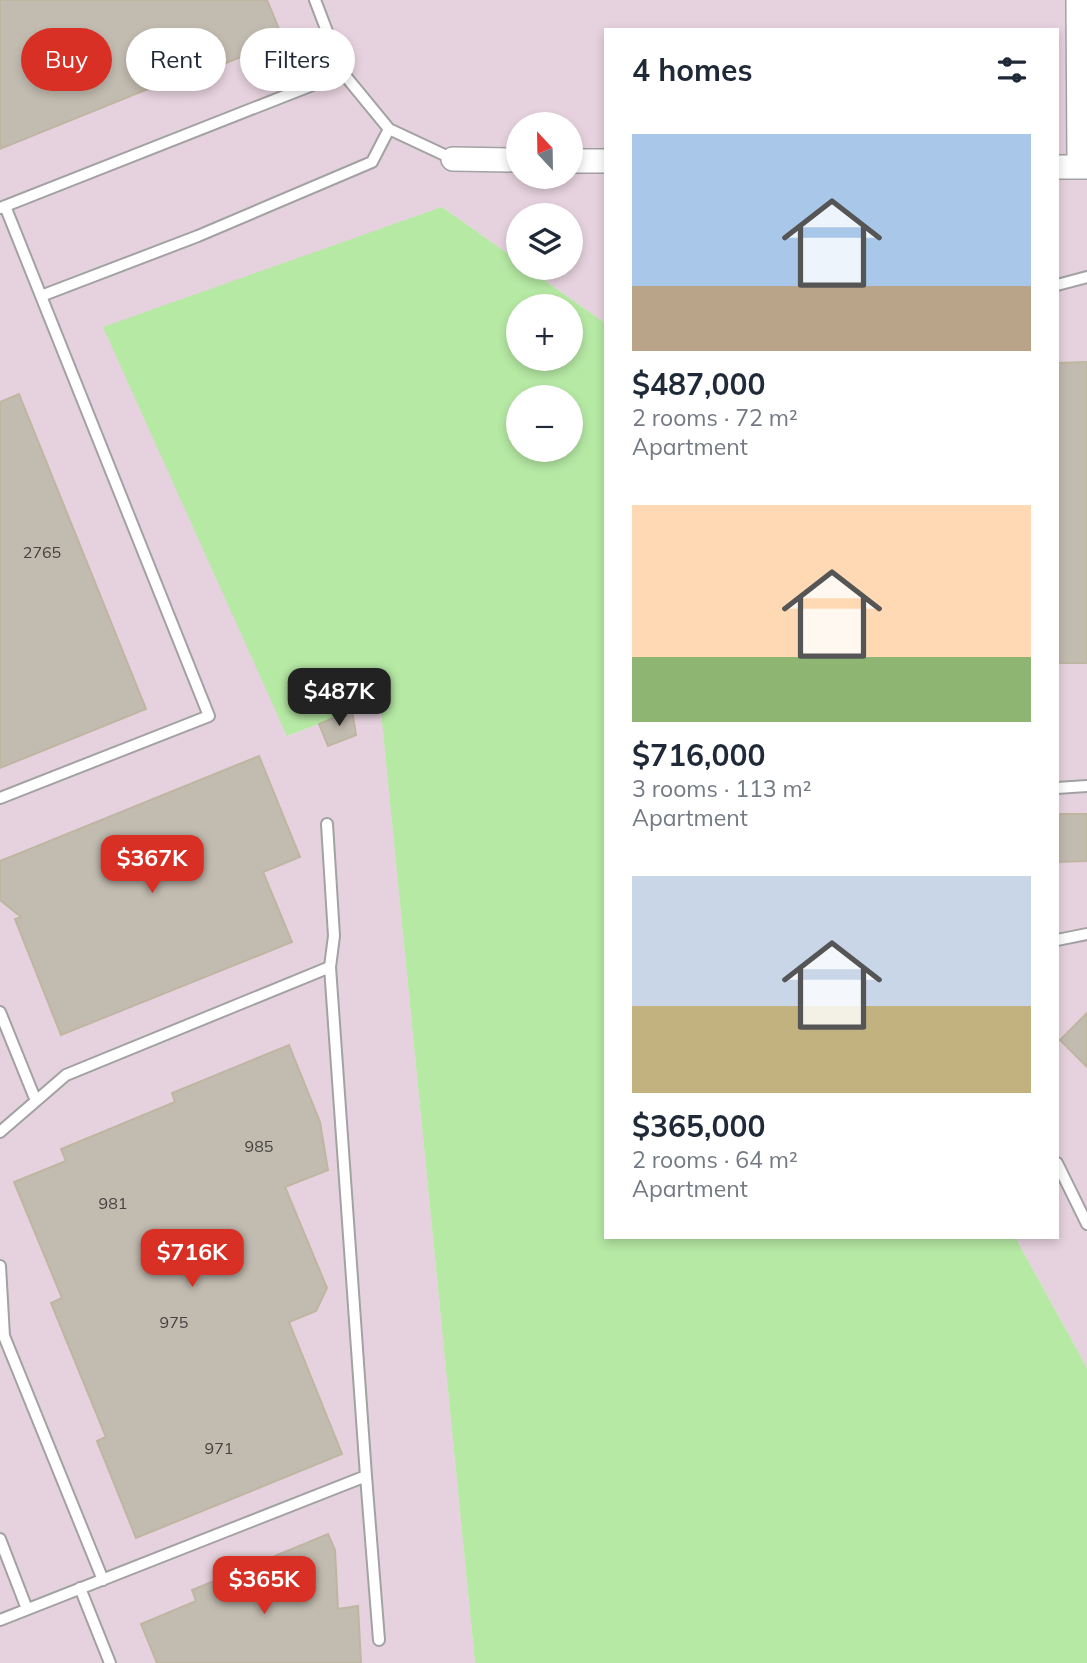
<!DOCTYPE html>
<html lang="en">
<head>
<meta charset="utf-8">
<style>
	:root { --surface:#fff; --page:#f2f2f3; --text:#1f2937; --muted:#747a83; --accent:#d93025 }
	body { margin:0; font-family:Mulish,sans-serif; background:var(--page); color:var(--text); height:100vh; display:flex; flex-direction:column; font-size:26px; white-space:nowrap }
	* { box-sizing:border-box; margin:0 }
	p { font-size:23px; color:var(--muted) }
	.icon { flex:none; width:38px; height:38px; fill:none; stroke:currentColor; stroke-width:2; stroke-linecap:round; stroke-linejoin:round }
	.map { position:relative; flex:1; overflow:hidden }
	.drawer { position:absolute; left:604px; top:28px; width:455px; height:1211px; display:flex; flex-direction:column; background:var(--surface); border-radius:0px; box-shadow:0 4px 10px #0003 }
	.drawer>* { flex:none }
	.banner { position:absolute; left:21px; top:28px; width:478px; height:63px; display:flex; gap:14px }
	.needle { width:46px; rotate:338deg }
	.fabs { position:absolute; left:506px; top:112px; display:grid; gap:14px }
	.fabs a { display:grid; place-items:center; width:77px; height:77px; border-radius:50%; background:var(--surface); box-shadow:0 4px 10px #0003; font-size:35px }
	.price { position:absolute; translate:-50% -60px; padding:0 16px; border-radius:14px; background:var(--accent); color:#fff; font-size:23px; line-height:46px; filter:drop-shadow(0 2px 4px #0008) }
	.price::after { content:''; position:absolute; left:50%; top:42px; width:21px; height:16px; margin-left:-10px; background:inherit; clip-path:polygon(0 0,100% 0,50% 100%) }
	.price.current { background:#222; color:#fff }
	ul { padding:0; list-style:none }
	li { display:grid; align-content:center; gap:14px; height:371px; padding:0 28px }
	li span { display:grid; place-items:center; height:217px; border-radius:0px; color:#555 }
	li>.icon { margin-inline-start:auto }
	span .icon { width:126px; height:126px; fill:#fffc; stroke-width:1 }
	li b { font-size:30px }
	h2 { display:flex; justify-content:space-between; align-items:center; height:84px; padding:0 28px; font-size:30px }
	.chip { padding:0 24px; border-radius:32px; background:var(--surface); box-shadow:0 4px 10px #0003; font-size:24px; line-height:63px }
	.chip.current { background:var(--accent); color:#fff }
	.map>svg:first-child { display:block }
	.industrial { fill:#e6d2de; fill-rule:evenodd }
	.grass { fill:#b6e9a4; fill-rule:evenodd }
	.building { fill:#c2bbb0; stroke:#bfb6a2; stroke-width:2 }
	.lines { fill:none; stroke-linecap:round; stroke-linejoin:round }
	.service-casing { stroke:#a2a2a2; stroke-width:14 }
	.minor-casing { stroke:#a2a2a2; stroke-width:26 }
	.service { stroke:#fff; stroke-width:10 }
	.minor { stroke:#fff; stroke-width:23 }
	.labels { text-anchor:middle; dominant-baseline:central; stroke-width:7; stroke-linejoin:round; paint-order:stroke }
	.number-label { font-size:16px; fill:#454340 }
</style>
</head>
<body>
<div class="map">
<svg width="1087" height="1663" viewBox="0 0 1087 1663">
	<rect width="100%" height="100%" fill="#edece0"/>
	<path class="industrial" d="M 0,0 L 1087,0 L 1087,1368 L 1015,1237 L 1057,1237 L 1057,30 L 606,30 L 605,323 L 527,268 L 570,268 L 570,215 L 518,215 L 518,261 L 442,207 L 288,736 L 380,700 L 475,1663 L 0,1663 ZM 518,124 L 570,124 L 570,177 L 518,177 Z"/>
	<path class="grass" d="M 442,207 L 518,261 L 518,268 L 527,268 L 605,323 L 606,1237 L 1015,1237 L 1087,1368 L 1087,1663 L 475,1663 L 380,701 L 287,736 L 103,327 ZM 518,306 L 570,306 L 570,359 L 518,359 ZM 518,397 L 570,397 L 570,450 L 518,450 Z"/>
	<path class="building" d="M 0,0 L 267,0 L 287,48 L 256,61 L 253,52 L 162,89 L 160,84 L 0,149 Z
		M 1087,362 L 1087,663 L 1057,663 L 1057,363 Z
		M 19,394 L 146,709 L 0,768 L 0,402 Z
		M 352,710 L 356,735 L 328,746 L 319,724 Z
		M 259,756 L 300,857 L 263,872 L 292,942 L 61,1035 L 15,919 L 21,917 L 0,900 L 0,861 Z
		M 1057,814 L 1087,814 L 1087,861 L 1057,862 Z
		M 1087,1013 L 1087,1067 L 1060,1040 Z
		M 289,1045 L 320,1122 L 328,1170 L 285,1187 L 327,1288 L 316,1311 L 289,1322 L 342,1454 L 136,1538 L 97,1441 L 106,1437 L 51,1303 L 62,1298 L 14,1182 L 66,1161 L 61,1149 L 175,1102 L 172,1093 Z
		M 328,1534 L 335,1550 L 338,1609 L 358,1606 L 361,1663 L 157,1663 L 141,1624 L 196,1601 L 192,1590 Z"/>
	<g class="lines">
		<defs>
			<path id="service" d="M 343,73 L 389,129 L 453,159
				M 0,208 L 343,73 L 315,0
				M 1057,285 L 1087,277
				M 41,296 L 198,236 L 372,162 L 389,129
				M 1057,788 L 1087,786
				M 0,798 L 209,716 L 5,206
				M 327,824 L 334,936 L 330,967
				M 1057,940 L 1087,934
				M 0,1012 L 36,1101
				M 0,1132 L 66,1075 L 330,967 L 366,1476 L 0,1620
				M 1057,1163 L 1087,1224
				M 0,1266 L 4,1336 L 103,1580
				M 366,1476 L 379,1640
				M 0,1539 L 27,1609
				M 80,1588 L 110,1663"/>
			<path id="minor" d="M 1078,0 L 1079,167
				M 453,159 L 518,160
				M 570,161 L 606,161
				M 1057,167 L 1087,167"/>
		</defs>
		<use href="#service" class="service-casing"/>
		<use href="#minor" class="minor-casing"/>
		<use href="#service" class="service"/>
		<use href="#minor" class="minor"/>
	</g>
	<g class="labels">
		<g class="number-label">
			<text x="42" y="552">2765</text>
			<text x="259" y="1146">985</text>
			<text x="113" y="1203">981</text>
			<text x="174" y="1322">975</text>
			<text x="219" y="1448">971</text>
		</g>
	</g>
</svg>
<div class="fabs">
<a><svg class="needle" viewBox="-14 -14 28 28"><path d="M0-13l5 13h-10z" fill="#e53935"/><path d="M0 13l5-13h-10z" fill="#747a83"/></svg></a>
<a><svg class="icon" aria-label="layers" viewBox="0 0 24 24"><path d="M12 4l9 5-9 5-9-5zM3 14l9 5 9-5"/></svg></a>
<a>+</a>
<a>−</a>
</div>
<b class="price current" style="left:339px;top:728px">$487K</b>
<b class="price" style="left:152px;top:895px">$367K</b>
<b class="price" style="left:192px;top:1289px">$716K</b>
<b class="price" style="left:264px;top:1616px">$365K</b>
<div class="banner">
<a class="chip current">Buy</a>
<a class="chip">Rent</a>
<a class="chip">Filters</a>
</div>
<section class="drawer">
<h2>4 homes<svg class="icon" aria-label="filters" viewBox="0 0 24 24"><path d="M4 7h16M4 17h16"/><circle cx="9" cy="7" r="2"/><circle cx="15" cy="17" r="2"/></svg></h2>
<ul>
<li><span style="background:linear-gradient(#a9c7e8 70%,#b9a48a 0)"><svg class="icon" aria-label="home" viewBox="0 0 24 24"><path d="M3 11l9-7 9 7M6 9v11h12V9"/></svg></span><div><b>$487,000</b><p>2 rooms · 72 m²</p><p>Apartment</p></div></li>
<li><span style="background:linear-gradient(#ffd9b3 70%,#8fb573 0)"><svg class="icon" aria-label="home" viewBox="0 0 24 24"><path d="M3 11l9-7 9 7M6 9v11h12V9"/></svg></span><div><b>$716,000</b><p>3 rooms · 113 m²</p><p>Apartment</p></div></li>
<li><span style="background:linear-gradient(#c9d6e8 60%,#c2b280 0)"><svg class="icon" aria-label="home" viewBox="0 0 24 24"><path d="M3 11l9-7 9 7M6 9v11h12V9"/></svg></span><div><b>$365,000</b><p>2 rooms · 64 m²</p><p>Apartment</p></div></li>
</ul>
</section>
</div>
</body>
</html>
